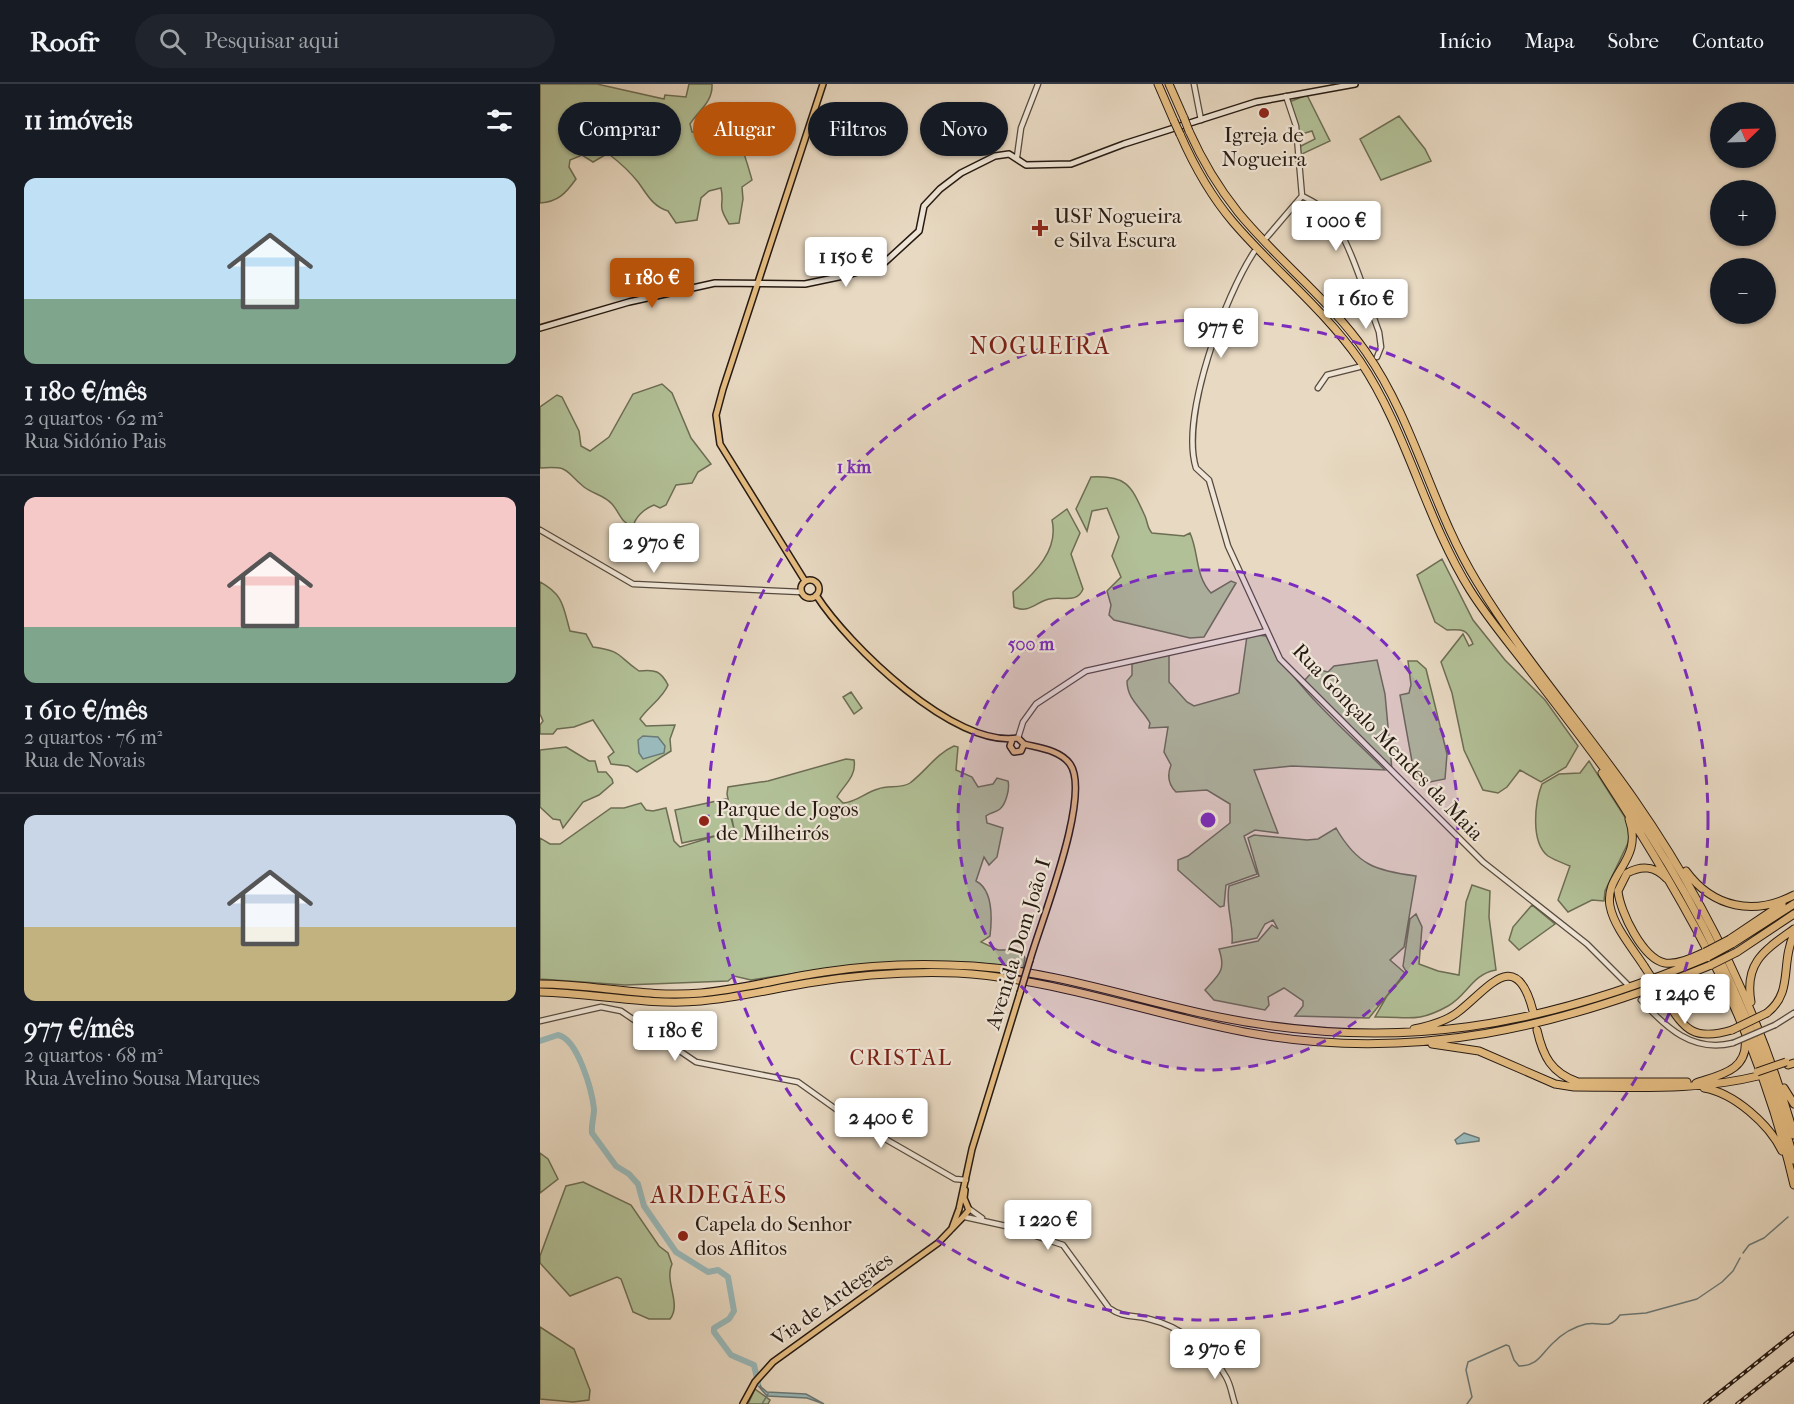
<!DOCTYPE html>
<html lang="pt">
<head>
<meta charset="utf-8">
<style>
	:root { --surface:#171b24; --page:#20242c; --text:#f1f3f6; --muted:#9ea1a6; --line:#363941; --accent:#b45309 }
	body { margin:0; font-family:"IM FELL French Canon",serif; background:var(--page); color:var(--text); height:100vh; display:flex; flex-direction:column; font-size:22px; white-space:nowrap }
	* { box-sizing:border-box; margin:0 }
	p { font-size:20px; color:var(--muted) }
	.icon { flex:none; width:33px; height:33px; fill:none; stroke:currentColor; stroke-width:2; stroke-linecap:round; stroke-linejoin:round }
	.map { position:relative; flex:1; overflow:hidden }
	.side { display:flex; flex-direction:column; background:var(--surface); width:540px }
	.side>* { flex:none }
	.top-card { position:absolute; left:18px; top:18px; width:570px; height:54px; display:flex; gap:12px }
	.needle { width:39px; rotate:67deg }
	.tools { position:absolute; left:1170px; top:18px; display:grid; gap:12px }
	.tools a { display:grid; place-items:center; width:66px; height:66px; border-radius:50%; background:var(--surface); box-shadow:0 2px 4px #0004; font-size:30px }
	.price { position:absolute; translate:-50% -51px; padding:0 14px; border-radius:6px; background:#fff; color:#222; font-size:20px; line-height:39px; filter:drop-shadow(0 2px 3px #0008) }
	.price::after { content:''; position:absolute; left:50%; top:36px; width:18px; height:14px; margin-left:-9px; background:inherit; clip-path:polygon(0 0,100% 0,50% 100%) }
	.price.selected { background:var(--accent); color:#fff }
	ul { padding:0; list-style:none }
	li { display:grid; align-content:center; gap:12px; height:318px; padding:0 24px }
	li+li { border-top:2px solid var(--line) }
	li span { display:grid; place-items:center; height:186px; border-radius:12px; color:#555 }
	li>.icon { margin-inline-start:auto }
	span .icon { width:108px; height:108px; fill:#fffc; stroke-width:1 }
	li b { font-size:26px }
	h2 { display:flex; justify-content:space-between; align-items:center; height:72px; padding:0 24px; font-size:26px }
	.pill { padding:0 21px; border-radius:27px; background:var(--surface); box-shadow:0 2px 4px #0004; font-size:21px; line-height:54px }
	.pill.selected { background:var(--accent); color:#fff }
	header { display:flex; align-items:center; gap:36px; box-sizing:border-box; height:84px; padding:0 30px; background:var(--surface); border-bottom:2px solid var(--line) }
	header strong { font-size:28px }
	nav { display:flex; gap:33px; margin-inline-start:auto; font-size:21px }
	.search { width:420px; height:54px; background:var(--page); display:flex; align-items:center; gap:15px; box-sizing:border-box; padding:0 21px; border-radius:33px; color:var(--muted); font-size:22px }
	main { display:flex; flex:1; min-height:0 }
	.map>svg:first-child { display:block }
	.green { fill:#b2c097; stroke:#6c6d54; stroke-width:1.5 }
	.water { fill:#99b9ba; stroke:#6b7977; stroke-width:1.5 }
	.lines { fill:none; stroke-linecap:round; stroke-linejoin:round }
	.stream { stroke:#6b7977; stroke-width:1.5 }
	.river { stroke:#99b9ba; stroke-width:6 }
	.tertiary-casing { stroke:#564a3e; stroke-width:7 }
	.secondary-casing { stroke:#261a12; stroke-width:8 }
	.primary-casing { stroke:#261a12; stroke-width:8 }
	.motorway-casing { stroke:#261a12; stroke-width:9 }
	.tertiary { stroke:#f0e6d7; stroke-width:4.5 }
	.secondary { stroke:#f0e6d7; stroke-width:5 }
	.primary { stroke:#e4bc81; stroke-width:5 }
	.motorway { stroke:#e4bc81; stroke-width:7 }
	.rail-casing { stroke:#261a12; stroke-width:4 }
	.rail { stroke:#f0e6d7; stroke-width:1.5; stroke-dasharray:4.5; stroke-linecap:butt }
	.tertiary-bridge-casing { stroke:#564a3e; stroke-width:7; stroke-linecap:butt }
	.primary-bridge-casing { stroke:#261a12; stroke-width:8; stroke-linecap:butt }
	.motorway-bridge-casing { stroke:#261a12; stroke-width:9; stroke-linecap:butt }
	.tertiary-bridge { stroke:#f0e6d7; stroke-width:4.5 }
	.primary-bridge { stroke:#e4bc81; stroke-width:5 }
	.motorway-bridge { stroke:#e4bc81; stroke-width:7 }
	.ring { fill:none; stroke:#7b2cbf; stroke-width:3; stroke-dasharray:10 8 }
	.poi-dot { fill:#8f2418; stroke:#f0e6d7; stroke-width:2 }
	.labels { text-anchor:middle; dominant-baseline:central; stroke-width:4.5; stroke-linejoin:round; paint-order:stroke }
	.poi-label { font-size:21px; fill:#261a12; stroke:#f0e6d7; text-anchor:start }
	.street-label { font-size:21px; fill:#261a12; stroke:#f0e6d7 }
	.neighbourhood-label { font-size:22px; letter-spacing:1.5px; fill:#7a1f14; stroke:#f0e6d7 }
	.quarter-label { font-size:24px; letter-spacing:1.5px; fill:#7a1f14; stroke:#f0e6d7 }
	.centre { fill:#7b2cbf; stroke:#f0e6d7; stroke-width:3 }
	.ring-label { font-size:18px; text-anchor:middle; font-weight:bold; fill:#7b2cbf; stroke:#f0e6d7; stroke-width:4.5; stroke-linejoin:round; paint-order:stroke }
</style>
</head>
<body>
<header>
<strong>Roofr</strong>
<div class="search"><svg class="icon" aria-label="search" viewBox="0 0 24 24"><circle cx="10" cy="10" r="6"/><path d="M15 15l6 6"/></svg>Pesquisar aqui</div>
<nav><a>Início</a><a>Mapa</a><a>Sobre</a><a>Contato</a></nav>
</header>
<main>
<section class="side">
<h2>11 imóveis<svg class="icon" aria-label="filters" viewBox="0 0 24 24"><path d="M4 7h16M4 17h16"/><circle cx="9" cy="7" r="2"/><circle cx="15" cy="17" r="2"/></svg></h2>
<ul>
<li><span style="background:linear-gradient(#bfe0f5 65%,#7fa58c 0)"><svg class="icon" aria-label="home" viewBox="0 0 24 24"><path d="M3 11l9-7 9 7M6 9v11h12V9"/></svg></span><div><b>1 180 €/mês</b><p>2 quartos · 62 m²</p><p>Rua Sidónio Pais</p></div></li>
<li><span style="background:linear-gradient(#f6c9c9 70%,#7fa58c 0)"><svg class="icon" aria-label="home" viewBox="0 0 24 24"><path d="M3 11l9-7 9 7M6 9v11h12V9"/></svg></span><div><b>1 610 €/mês</b><p>2 quartos · 76 m²</p><p>Rua de Novais</p></div></li>
<li><span style="background:linear-gradient(#c9d6e8 60%,#c2b280 0)"><svg class="icon" aria-label="home" viewBox="0 0 24 24"><path d="M3 11l9-7 9 7M6 9v11h12V9"/></svg></span><div><b>977 €/mês</b><p>2 quartos · 68 m²</p><p>Rua Avelino Sousa Marques</p></div></li>
</ul>
</section>
<div class="map">
<svg width="1254" height="1320" viewBox="0 0 1254 1320">
	<rect width="100%" height="100%" fill="#e8d9c2"/>
	<filter id="stains"><feTurbulence type="fractalNoise" baseFrequency=".00333" numOctaves="4"/><feColorMatrix values="0 0 0 0 .2 0 0 0 0 .09 0 0 0 0 .02 0 0 0 .5 -.17"/></filter>
	<radialGradient id="worn" r=".72"><stop offset=".6" stop-color="#630" stop-opacity="0"/><stop offset="1" stop-color="#630" stop-opacity=".3"/></radialGradient>
	<path class="green" d="M 0,0 L 57,0 L 124,15 L 125,11 L 146,13 L 149,0 L 172,0 C 173,18 159,26 150,40 L 152,48 C 163,48 170,38 181,37 C 200,49 206,75 212,96 L 202,103 L 203,115 L 199,139 L 189,140 C 176,119 185,123 181,104 L 169,107 L 161,114 L 157,136 L 136,139 L 128,127 C 112,122 107,110 98,98 C 90,88 79,78 70,71 L 65,71 L 53,78 L 42,71 L 30,76 L 29,83 L 36,95 C 26,109 18,118 0,119 Z
		M 767,11 L 790,57 L 760,71 L 759,63 L 775,55 L 772,47 L 758,51 L 749,18 Z
		M 859,32 L 885,65 L 891,77 L 841,96 L 820,55 Z
		M 122,300 L 132,309 L 151,354 L 171,380 L 158,388 L 152,399 L 136,401 L 126,421 L 120,424 L 114,421 C 104,425 95,433 93,443 C 81,439 80,429 72,420 C 64,411 53,410 44,403 C 23,386 31,382 0,384 L 0,323 L 17,311 L 22,313 L 39,347 L 41,362 L 50,367 L 69,353 L 93,310 Z
		M 551,393 C 588,391 591,402 605,432 C 608,439 607,444 612,449 L 644,452 L 650,449 C 659,469 655,492 671,509 L 691,497 L 696,499 L 664,553 L 650,554 L 574,536 L 569,531 L 571,521 L 567,507 L 581,493 L 572,472 L 579,453 L 567,424 L 552,427 L 547,447 L 536,425 Z
		M 527,425 L 540,449 L 531,470 L 543,505 C 537,520 522,512 509,515 C 496,518 489,530 474,523 L 473,508 C 495,489 519,466 512,436 Z
		M 902,475 L 933,536 L 965,576 L 1005,616 L 1038,662 L 1026,683 L 1001,698 L 980,686 L 967,703 L 958,709 L 943,706 L 924,666 L 912,609 L 901,578 L 923,550 L 929,562 L 933,560 C 927,545 923,545 907,546 L 895,538 L 877,491 Z
		M 0,498 C 24,511 23,523 30,547 L 46,550 L 53,563 C 83,567 77,572 99,587 C 115,585 121,587 128,601 C 123,614 108,623 100,635 L 106,642 L 135,641 L 130,655 L 131,667 L 97,688 L 88,682 L 71,680 L 68,673 L 74,668 L 53,636 L 34,643 L 17,645 L 13,650 L 0,650 L 0,641 L 3,637 L 0,630 Z
		M 716,551 L 726,552 C 755,604 803,644 845,686 L 752,682 L 714,686 L 738,749 L 715,746 L 704,752 L 717,790 L 686,801 L 684,822 L 680,823 L 638,786 L 638,776 L 648,772 L 690,739 L 690,720 L 667,706 L 636,708 C 628,700 627,691 631,681 L 624,668 L 628,643 L 609,644 L 610,639 C 602,624 587,616 587,597 L 592,591 L 592,580 L 629,570 L 629,598 L 647,618 L 654,622 L 693,611 L 699,609 L 707,552 Z
		M 837,576 L 845,610 L 852,686 L 763,598 L 775,585 L 788,588 L 794,582 Z
		M 868,577 L 877,577 L 886,585 L 907,670 L 905,695 L 880,700 L 873,683 L 860,611 L 869,609 L 871,601 Z
		M 311,608 L 322,624 L 314,630 L 303,613 Z
		M 414,662 L 418,663 L 416,686 L 432,693 L 438,703 L 453,700 L 457,694 L 468,697 C 470,704 466,720 460,725 C 455,729 451,728 446,732 L 447,739 L 463,744 L 457,773 L 449,781 L 444,773 L 436,797 C 453,806 452,835 450,852 L 441,858 L 458,866 L 481,866 L 485,874 L 483,884 C 391,870 303,881 211,896 L 194,892 L 188,897 L 85,901 L 0,895 L 0,754 L 10,760 L 20,760 L 71,724 L 84,724 L 101,719 L 106,726 L 113,727 L 126,724 L 134,757 L 140,763 L 179,751 L 142,759 L 135,726 L 186,715 L 194,745 L 187,710 L 188,703 L 228,697 L 306,675 L 314,676 C 317,692 304,701 297,713 L 303,719 C 317,718 324,709 338,705 C 348,701 361,705 370,699 C 386,687 396,670 414,662 Z
		M 26,663 L 49,677 L 55,677 L 58,688 L 66,688 L 72,695 L 73,699 L 59,711 L 43,718 L 23,744 L 20,736 L 13,735 L 0,723 L 0,666 Z
		M 1049,677 L 1088,738 L 1090,749 L 1088,759 L 1065,807 L 1064,817 L 1052,816 L 1028,828 L 1018,816 L 1030,782 C 1023,779 1014,776 1008,772 C 990,758 995,718 1002,700 L 1019,690 L 1040,689 Z
		M 796,744 C 817,781 836,787 876,792 L 864,863 L 850,876 L 865,889 L 829,934 L 755,932 L 763,922 L 763,917 L 744,904 L 728,913 L 729,921 L 725,926 L 674,916 L 665,906 C 680,890 686,886 679,865 L 718,857 L 732,841 L 738,845 L 733,836 L 725,840 L 717,854 L 692,859 C 694,840 685,822 689,802 L 719,792 L 708,754 L 714,751 L 767,756 L 778,755 Z
		M 932,801 L 950,807 L 949,833 L 956,886 C 932,890 927,912 908,922 C 876,940 867,932 835,933 L 847,912 L 867,889 L 863,882 L 870,835 L 876,830 L 882,843 L 879,880 L 898,887 L 919,891 L 926,818 Z
		M 992,821 L 1015,840 L 979,866 L 969,856 L 973,843 Z
		M 0,1069 L 8,1075 L 18,1095 L 0,1109 Z
		M 43,1098 L 91,1121 L 119,1162 L 128,1169 L 132,1180 C 124,1198 142,1220 130,1235 L 109,1235 L 93,1228 L 81,1195 L 77,1193 L 30,1212 L 0,1179 L 0,1172 L 26,1102 Z
		M 0,1243 L 34,1265 L 50,1306 L 49,1316 L 33,1318 L 0,1315 Z
		M 215,1305 L 230,1316 L 228,1320 L 208,1320 Z"/>
	<path class="water" d="M 103,652 L 118,653 L 125,662 L 124,669 L 103,675 L 99,669 L 98,656 Z
		M 924,1049 L 939,1054 L 939,1057 L 917,1060 L 915,1056 Z
		M 218,1293 L 221,1303 L 227,1308 L 266,1310 L 284,1320 L 267,1314 L 227,1312 L 215,1298 Z"/>
	<g class="lines">
		<path class="stream" d="M 1203,1169 L 1209,1161 L 1224,1154 L 1248,1133
			M 222,1320 L 228,1310
			M 927,1320 L 932,1313 L 926,1286 L 928,1278 L 966,1261 L 969,1262 L 974,1276 L 979,1282 C 998,1282 1001,1270 1013,1259 C 1022,1250 1033,1243 1046,1240 C 1061,1237 1069,1247 1080,1231 L 1106,1229 L 1157,1215 L 1182,1198 L 1193,1187 L 1200,1174"/>
		<path class="river" d="M 0,957 L 18,951 C 38,955 52,1007 54,1025 C 54,1033 51,1041 52,1049 L 76,1082 L 89,1090 L 98,1100 L 104,1122 L 136,1168 L 168,1188 L 178,1186 L 188,1193 L 194,1227 L 189,1235 L 174,1244 L 174,1248 L 191,1271 L 214,1281 L 218,1299"/>
		<defs>
			<path id="tertiary" d="M 654,0 L 661,36
				M 477,73 L 481,44 L 498,0
				M 762,112 C 772,117 782,122 789,131 C 809,153 828,219 839,248 L 841,263 L 837,273
				M 727,153 L 762,112 L 756,42 L 746,12
				M 714,168 C 685,212 640,332 656,384 L 669,396 L 688,462 L 740,575 L 943,778 L 1047,860 L 1087,900
				M 778,304 L 787,291 L 819,283
				M 0,446 L 93,500 L 261,508
				M 478,654 L 483,638 L 496,620 L 546,587 L 727,547
				M 1101,916 C 1126,944 1153,969 1193,959
				M 0,937 L 61,923 L 81,927 L 156,978 L 258,998 L 307,1033 L 415,1095 L 426,1096
				M 1235,941 L 1254,929
				M 428,1124 L 442,1134
				M 425,1133 L 466,1142 L 523,1161 L 569,1224 C 583,1234 594,1231 609,1235 C 639,1242 672,1266 686,1293 C 691,1301 692,1312 695,1320"/>
			<path id="secondary" d="M 0,244 L 89,218 L 175,199 L 265,200 L 308,191 L 343,180 L 379,147 L 384,122 L 400,105 L 421,89 L 455,72 L 469,70 L 486,81 L 531,80 L 584,60 L 716,18 L 815,0"/>
			<path id="primary" d="M261 505a9 9 0 1 1 18 0a9 9 0 1 1-18 0Z
				M 265,497 L 180,360 L 176,331 L 183,305 L 283,0
				M 276,511 C 308,561 415,665 478,654 L 484,660
				M 472,656 L 470,662 L 474,668 L 481,667 L 484,660
				M 484,660 C 499,664 520,666 530,680 C 552,711 501,837 490,876
				M 423,1133 L 429,1126 L 424,1114 L 425,1106
				M 412,1144 L 419,1125 L 432,1065 L 480,909
				M 203,1320 L 215,1298 L 233,1278 L 398,1159 L 423,1133"/>
			<path id="motorway" d="M 618,0 L 634,37
				M 629,0 L 644,34
				M 649,47 C 662,76 678,103 698,128 C 738,177 790,216 826,268 C 875,338 892,425 937,498 C 983,574 1043,642 1094,715 C 1165,817 1220,930 1254,1051
				M 640,50 C 654,82 670,111 693,138 C 733,185 784,225 820,277 C 867,347 885,434 930,506 C 947,533 968,558 988,584 C 1015,619 1042,654 1068,690 C 1154,808 1217,935 1254,1076
				M 1062,689 C 1150,824 1217,942 1254,1101
				M 1089,735 C 1104,777 1064,789 1070,822 C 1074,843 1093,865 1104,882
				M 1146,787 C 1173,824 1214,832 1254,811
				M 1127,795 C 1115,782 1102,781 1087,789 L 1078,807 C 1080,828 1103,875 1125,879 C 1138,881 1154,873 1165,868
				M 1190,855 L 1242,820
				M 1192,860 L 1254,820
				M 1197,868 L 1254,830
				M 0,900 C 54,900 107,914 161,909 C 202,905 243,894 284,888 C 334,880 384,879 433,882 C 518,888 596,916 679,933 C 858,969 1001,943 1168,873
				M 0,908 C 54,909 107,922 161,917 C 197,914 232,905 268,899 C 317,891 367,887 417,889 C 518,895 611,931 710,949 C 874,979 1020,943 1171,881
				M 1126,916 C 1145,947 1155,957 1192,946
				M 1211,918 C 1204,878 1225,866 1254,845
				M 1227,929 C 1254,908 1240,880 1254,850
				M 874,945 C 889,942 905,938 918,928 C 948,905 976,861 993,927
				M 997,946 C 1003,972 1011,989 1038,998 L 1147,998
				M 892,960 L 939,967 L 1015,1000 L 1034,1003 C 1096,1003 1158,1007 1218,992
				M 1248,981 L 1254,979
				M 1156,999 C 1179,991 1209,987 1205,954
				M 1164,1004 C 1194,1009 1229,1040 1242,1067
				M 1244,1004 L 1254,1020"/>
		</defs>
		<use href="#tertiary" class="tertiary-casing"/>
		<use href="#secondary" class="secondary-casing"/>
		<use href="#primary" class="primary-casing"/>
		<use href="#motorway" class="motorway-casing"/>
		<use href="#tertiary" class="tertiary"/>
		<use href="#secondary" class="secondary"/>
		<use href="#primary" class="primary"/>
		<use href="#motorway" class="motorway"/>
		<defs>
			<path id="rail" d="M 1165,1320 L 1254,1249
				M 1197,1320 L 1254,1275"/>
		</defs>
		<use href="#rail" class="rail-casing"/>
		<use href="#rail" class="rail"/>
		<defs>
			<path id="tertiary-bridge" d="M 1193,959 L 1235,941"/>
			<path id="primary-bridge" d="M 480,909 L 490,876"/>
			<path id="motorway-bridge" d="M 644,34 L 649,47
				M 634,37 L 640,50
				M 1165,868 L 1190,855
				M 1168,873 L 1192,860
				M 1171,881 L 1197,868
				M 1104,882 L 1126,916
				M 1192,946 L 1227,929
				M 1217,988 L 1246,978"/>
		</defs>
		<use href="#tertiary-bridge" class="tertiary-bridge-casing"/>
		<use href="#primary-bridge" class="primary-bridge-casing"/>
		<use href="#motorway-bridge" class="motorway-bridge-casing"/>
		<use href="#tertiary-bridge" class="tertiary-bridge"/>
		<use href="#primary-bridge" class="primary-bridge"/>
		<use href="#motorway-bridge" class="motorway-bridge"/>
	</g>
	<circle cx="668" cy="736" r="250" fill="#7b2cbf" fill-opacity=".12"/>
	<g class="ring">
		<circle cx="668" cy="736" r="250"/>
		<circle cx="668" cy="736" r="500"/>
	</g>
	<g class="poi-dot">
		<circle cx="724" cy="29" r="6"/>
		<path d="M497 135h6v6h6v6h-6v6h-6v-6h-6v-6h6z"/>
		<circle cx="164" cy="737" r="6"/>
		<circle cx="143" cy="1152" r="6"/>
	</g>
	<g class="labels">
		<g class="poi-label">
			<text x="724" y="51" text-anchor="middle">Igreja de<tspan x="724" dy="24">Nogueira</tspan></text>
			<text x="514" y="132">USF Nogueira<tspan x="514" dy="24">e Silva Escura</tspan></text>
			<text x="176" y="725">Parque de Jogos<tspan x="176" dy="24">de Milheirós</tspan></text>
			<text x="155" y="1140">Capela do Senhor<tspan x="155" dy="24">dos Aflitos</tspan></text>
		</g>
		<g class="street-label">
			<text transform="translate(848 658) rotate(46)">Rua Gonçalo Mendes da Maia</text>
			<text transform="translate(478 860) rotate(-73)">Avenida Dom João I</text>
			<text transform="translate(292 1215) rotate(-36)">Via de Ardegães</text>
		</g>
		<g class="neighbourhood-label">
			<text x="361" y="974">CRISTAL</text>
		</g>
		<g class="quarter-label">
			<text x="500" y="262">NOGUEIRA</text>
			<text x="179" y="1111">ARDEGÃES</text>
		</g>
	</g>
	<circle cx="668" cy="736" r="9" class="centre"/>
	<g class="ring-label">
		<text x="314" y="389">1 km</text>
		<text x="491" y="566">500 m</text>
	</g>
	<rect width="100%" height="100%" filter="url(#stains)"/>
	<rect width="100%" height="100%" fill="url(#worn)"/>
</svg>
<div class="tools">
<a><svg class="needle" viewBox="-14 -14 28 28"><path d="M0-13l5 13h-10z" fill="#e53935"/><path d="M0 13l5-13h-10z" fill="#9ea1a6"/></svg></a>
<a>+</a>
<a>−</a>
</div>
<b class="price" style="left:796px;top:168px">1 000 €</b>
<b class="price" style="left:306px;top:204px">1 150 €</b>
<b class="price selected" style="left:112px;top:225px">1 180 €</b>
<b class="price" style="left:826px;top:246px">1 610 €</b>
<b class="price" style="left:681px;top:275px">977 €</b>
<b class="price" style="left:114px;top:490px">2 970 €</b>
<b class="price" style="left:1145px;top:941px">1 240 €</b>
<b class="price" style="left:135px;top:978px">1 180 €</b>
<b class="price" style="left:341px;top:1065px">2 400 €</b>
<b class="price" style="left:508px;top:1167px">1 220 €</b>
<b class="price" style="left:675px;top:1296px">2 970 €</b>
<div class="top-card">
<a class="pill">Comprar</a>
<a class="pill selected">Alugar</a>
<a class="pill">Filtros</a>
<a class="pill">Novo</a>
</div>
</div>
</main>
</body>
</html>
